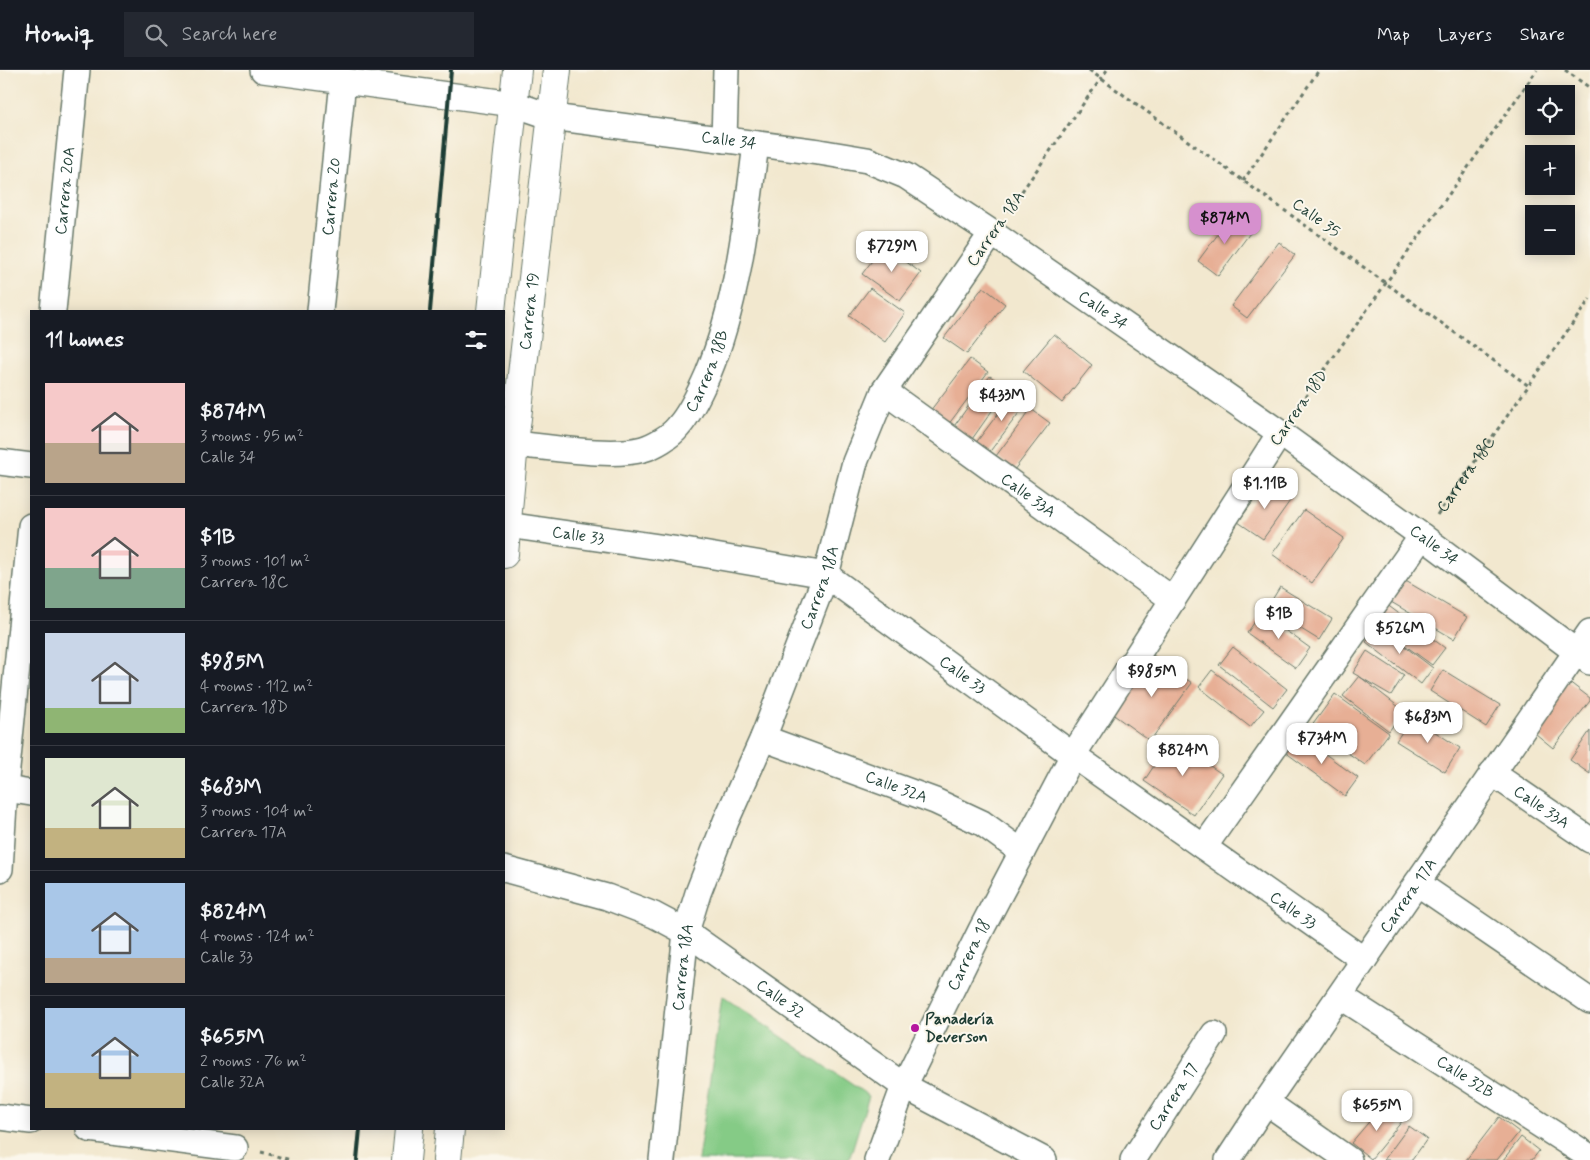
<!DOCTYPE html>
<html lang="en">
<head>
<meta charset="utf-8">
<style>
	:root { --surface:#171b24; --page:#242831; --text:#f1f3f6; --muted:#9ea1a6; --line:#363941; --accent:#d690ce }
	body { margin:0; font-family:Mynerve,sans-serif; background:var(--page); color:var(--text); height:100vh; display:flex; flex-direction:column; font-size:19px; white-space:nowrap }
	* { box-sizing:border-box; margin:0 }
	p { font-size:16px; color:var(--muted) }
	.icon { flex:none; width:28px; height:28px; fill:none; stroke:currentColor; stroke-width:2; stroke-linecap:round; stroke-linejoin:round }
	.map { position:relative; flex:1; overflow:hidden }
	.drawer { position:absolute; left:30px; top:240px; width:475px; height:820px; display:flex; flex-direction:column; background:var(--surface); border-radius:0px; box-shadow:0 2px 12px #0003 }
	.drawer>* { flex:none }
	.controls { position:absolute; left:1525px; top:15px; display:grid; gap:10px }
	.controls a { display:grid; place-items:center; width:50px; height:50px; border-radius:0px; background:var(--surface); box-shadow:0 2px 12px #0003; font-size:25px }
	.price { position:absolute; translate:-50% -42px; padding:0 11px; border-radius:10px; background:#fff; color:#222; font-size:16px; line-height:32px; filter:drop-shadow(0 1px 2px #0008) }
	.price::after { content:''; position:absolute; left:50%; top:30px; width:15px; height:11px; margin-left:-8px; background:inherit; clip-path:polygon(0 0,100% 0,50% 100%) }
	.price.active { background:var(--accent); color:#111 }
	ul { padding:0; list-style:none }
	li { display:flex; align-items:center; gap:15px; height:125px; padding:0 15px }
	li+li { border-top:1px solid var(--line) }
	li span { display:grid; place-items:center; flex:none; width:140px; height:100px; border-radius:0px; color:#555 }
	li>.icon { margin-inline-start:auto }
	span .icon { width:60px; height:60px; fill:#fffc; stroke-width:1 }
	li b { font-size:21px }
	h2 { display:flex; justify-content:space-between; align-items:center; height:60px; padding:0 15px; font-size:21px }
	header { display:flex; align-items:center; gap:30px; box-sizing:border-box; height:70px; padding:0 25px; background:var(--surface); border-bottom:1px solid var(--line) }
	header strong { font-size:24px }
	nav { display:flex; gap:28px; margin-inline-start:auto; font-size:18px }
	.search { width:350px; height:45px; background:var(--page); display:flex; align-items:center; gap:12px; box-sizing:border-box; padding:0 18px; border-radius:0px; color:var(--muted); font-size:19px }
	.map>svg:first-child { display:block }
	.green { fill:#85cb86; stroke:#52845d }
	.building { fill:#e7af95 }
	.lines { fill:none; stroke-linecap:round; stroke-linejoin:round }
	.street-casing { stroke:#69796a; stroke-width:28 }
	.secondary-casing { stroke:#69796a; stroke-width:30 }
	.path { stroke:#69796a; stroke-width:3; stroke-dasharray:4 4; stroke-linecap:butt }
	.street { stroke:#fff; stroke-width:25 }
	.secondary { stroke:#fff; stroke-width:28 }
	.rail { stroke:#1f3d34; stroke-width:4 }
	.poi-dot { fill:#b5179e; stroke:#fbf7ec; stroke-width:2 }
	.labels { text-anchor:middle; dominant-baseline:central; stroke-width:4; stroke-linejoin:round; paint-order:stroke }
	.street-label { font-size:16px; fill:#1f3d34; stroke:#fbf7ec }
	.poi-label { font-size:16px; font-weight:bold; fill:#1f3d34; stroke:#fbf7ec; text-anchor:start }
</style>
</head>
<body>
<header>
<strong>Homiq</strong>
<div class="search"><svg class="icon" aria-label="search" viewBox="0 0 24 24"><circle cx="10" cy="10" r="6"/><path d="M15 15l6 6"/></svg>Search here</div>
<nav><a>Map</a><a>Layers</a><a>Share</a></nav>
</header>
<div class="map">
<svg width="1590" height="1090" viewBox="0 0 1590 1090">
	<rect width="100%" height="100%" fill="#fbf7ec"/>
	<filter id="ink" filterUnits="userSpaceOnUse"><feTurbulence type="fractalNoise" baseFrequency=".02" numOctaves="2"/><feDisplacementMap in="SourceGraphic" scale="10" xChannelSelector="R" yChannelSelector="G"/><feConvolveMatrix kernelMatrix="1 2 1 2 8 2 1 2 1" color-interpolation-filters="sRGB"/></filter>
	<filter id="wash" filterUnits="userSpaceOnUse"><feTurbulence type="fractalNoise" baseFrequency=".0096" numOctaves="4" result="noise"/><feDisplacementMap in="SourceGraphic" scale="20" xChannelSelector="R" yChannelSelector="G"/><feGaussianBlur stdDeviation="1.12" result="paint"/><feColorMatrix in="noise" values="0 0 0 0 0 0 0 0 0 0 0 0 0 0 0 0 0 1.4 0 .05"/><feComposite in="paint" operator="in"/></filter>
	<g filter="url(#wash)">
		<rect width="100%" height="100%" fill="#f2e8cf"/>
		<path class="green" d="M 722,926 L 869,1026 L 849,1090 L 698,1090 Z"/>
		<g id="blocks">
			<path class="building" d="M 1233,144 L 1253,159 L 1218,206 L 1198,191 Z
				M 1279,172 L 1295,185 L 1247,248 L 1231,236 Z
				M 884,175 L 921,203 L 900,231 L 862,204 Z
				M 983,217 L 1005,234 L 967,284 L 944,268 Z
				M 870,218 L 905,243 L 885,272 L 849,246 Z
				M 1054,264 L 1092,295 L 1062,333 L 1023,301 Z
				M 970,289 L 988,302 L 948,355 L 930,341 Z
				M 990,306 L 1008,318 L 970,372 L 952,359 Z
				M 1015,321 L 1028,331 L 988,384 L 975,374 Z
				M 1031,339 L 1050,353 L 1014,400 L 996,386 Z
				M 1268,412 L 1292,428 L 1263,469 L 1238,452 Z
				M 1304,440 L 1344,468 L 1312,513 L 1272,484 Z
				M 1404,510 L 1467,547 L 1454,569 L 1391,532 Z
				M 1280,517 L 1332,549 L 1319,570 L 1267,538 Z
				M 1386,534 L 1445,578 L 1432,595 L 1373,552 Z
				M 1261,543 L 1310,578 L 1296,598 L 1247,563 Z
				M 1378,556 L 1433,598 L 1421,614 L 1366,572 Z
				M 1233,577 L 1287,619 L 1273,637 L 1219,595 Z
				M 1367,581 L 1404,605 L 1391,625 L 1353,603 Z
				M 1153,585 L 1192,613 L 1150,671 L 1111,643 Z
				M 1212,600 L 1264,640 L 1250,657 L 1199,617 Z
				M 1443,600 L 1500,635 L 1486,657 L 1430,621 Z
				M 1359,606 L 1404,641 L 1389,661 L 1343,626 Z
				M 1568,611 L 1590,628 L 1590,631 L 1553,678 L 1530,659 Z
				M 1335,624 L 1389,663 L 1365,695 L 1311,657 Z
				M 1412,647 L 1460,678 L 1445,702 L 1396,671 Z
				M 1590,661 L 1590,704 L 1570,690 Z
				M 1298,664 L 1358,708 L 1345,726 L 1285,682 Z
				M 1171,670 L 1222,704 L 1194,745 L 1144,711 Z
				M 1384,1034 L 1403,1050 L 1371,1089 L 1351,1073 Z
				M 1499,1047 L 1519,1062 L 1497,1090 L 1466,1090 Z
				M 1409,1056 L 1427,1069 L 1412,1090 L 1384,1090 Z
				M 1521,1067 L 1539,1081 L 1532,1090 L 1503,1090 Z"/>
		</g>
	</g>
	<g filter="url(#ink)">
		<use href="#blocks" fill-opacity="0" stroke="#69796a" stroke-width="1"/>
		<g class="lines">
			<defs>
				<g id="street">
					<path id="s2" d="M 263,0 L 514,34 L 552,47 L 819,82 L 867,90 L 906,106 L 992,163 L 1280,363 L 1422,466 L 1590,592"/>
					<path d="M 724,70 L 726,0"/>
					<path id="s3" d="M 53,241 L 77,0"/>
					<path id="s4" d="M 320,241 L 343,11"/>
					<path id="s5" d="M 884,321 L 1172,529"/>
					<path id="s6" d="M 514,374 C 549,377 611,388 643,379 C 654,376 671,366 678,357 C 690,344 701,320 708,304 C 738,231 746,152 756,74"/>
					<path d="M 0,392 L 31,396"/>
					<path id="s7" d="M 507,455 L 673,479 L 826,505 L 1063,678 L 1364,890"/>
					<path id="s8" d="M 763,668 L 935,731 L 982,753 L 1022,782"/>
					<path id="s9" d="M 1492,703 L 1590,770"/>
					<path d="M 0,718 L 31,723"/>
					<path d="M 1204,777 L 1422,466"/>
					<path d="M 0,799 L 5,719 L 31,456"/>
					<path id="s10" d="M 504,799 L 607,827 L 654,845 L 686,862 L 904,1016 L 1044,1090"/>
					<path d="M 1417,813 L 1590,931"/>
					<path id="s11" d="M 1340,926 L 1590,1087"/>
					<path d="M 1266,1032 L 1349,1090"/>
					<path d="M 0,1047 L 31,1051"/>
					<path d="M 89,1059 L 235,1078"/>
					<path id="s12" d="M 662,1090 L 686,862 L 698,823 L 726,751 L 763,668 L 826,505 L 855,392 L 884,321 L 992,163"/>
					<path id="s13" d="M 877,1090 L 904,1016 L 981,860 L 1073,685 L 1280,363"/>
					<path id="s14" d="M 1133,1090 L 1214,964"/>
					<path id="s15" d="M 1228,1090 L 1266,1032 L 1590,562"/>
				</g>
				<g id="secondary">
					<path d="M 491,241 L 517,0"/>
					<path id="s16" d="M 504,484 L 514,374 L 557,0"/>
					<path d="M 406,1090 L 409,1059"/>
					<path d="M 447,1090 L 450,1059"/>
				</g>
			</defs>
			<use href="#street" class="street-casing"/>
			<use href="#secondary" class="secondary-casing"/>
			<g class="path">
				<path d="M 1089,0 L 1529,316"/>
				<path d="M 1565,0 L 1590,18"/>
				<path d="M 1243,111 L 1319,0"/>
				<path d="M 1008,141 L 1107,0"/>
				<path d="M 1296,340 L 1537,0"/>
				<path id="s1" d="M 1437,445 L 1590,229"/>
				<path d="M 261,1082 L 291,1090"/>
			</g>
			<use href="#street" class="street"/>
			<use href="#secondary" class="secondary"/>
			<path class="rail" d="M 430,241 L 451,0
				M 357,1090 L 360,1059"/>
		</g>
	</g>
	<circle class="poi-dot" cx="915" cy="958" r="5"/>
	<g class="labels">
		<g class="street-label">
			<text stroke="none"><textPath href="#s2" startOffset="472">Calle 34</textPath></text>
			<text stroke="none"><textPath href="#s3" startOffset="121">Carrera 20A</textPath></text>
			<text stroke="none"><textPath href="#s4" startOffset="115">Carrera 20</textPath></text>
			<text transform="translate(1316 148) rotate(36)">Calle 35</text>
			<text transform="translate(996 159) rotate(-55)">Carrera 18A</text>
			<text stroke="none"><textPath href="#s2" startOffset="892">Calle 34</textPath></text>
			<text stroke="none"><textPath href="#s16" startOffset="244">Carrera 19</textPath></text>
			<text stroke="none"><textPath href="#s6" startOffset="235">Carrera 18B</textPath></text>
			<text transform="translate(1299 338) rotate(-55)">Carrera 18D</text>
			<text stroke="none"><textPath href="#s1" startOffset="50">Carrera 18C</textPath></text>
			<text stroke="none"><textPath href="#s5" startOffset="178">Calle 33A</textPath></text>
			<text stroke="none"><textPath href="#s7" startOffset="72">Calle 33</textPath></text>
			<text stroke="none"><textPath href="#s2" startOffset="1298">Calle 34</textPath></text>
			<text stroke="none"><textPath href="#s12" startOffset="599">Carrera 18A</textPath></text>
			<text stroke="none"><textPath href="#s7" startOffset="492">Calle 33</textPath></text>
			<text stroke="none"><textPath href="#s8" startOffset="142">Calle 32A</textPath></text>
			<text stroke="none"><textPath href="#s9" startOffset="60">Calle 33A</textPath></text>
			<text stroke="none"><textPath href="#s15" startOffset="320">Carrera 17A</textPath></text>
			<text stroke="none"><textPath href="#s7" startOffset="898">Calle 33</textPath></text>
			<text stroke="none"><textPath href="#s13" startOffset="225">Carrera 18</textPath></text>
			<text stroke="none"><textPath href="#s12" startOffset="194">Carrera 18A</textPath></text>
			<text stroke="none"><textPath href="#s10" startOffset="309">Calle 32</textPath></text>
			<text stroke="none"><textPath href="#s11" startOffset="149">Calle 32B</textPath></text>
			<text stroke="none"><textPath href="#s14" startOffset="75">Carrera 17</textPath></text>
		</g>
		<g class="poi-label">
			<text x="925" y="949">Panadería<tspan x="925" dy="18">Deverson</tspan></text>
		</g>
	</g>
</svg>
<div class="controls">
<a><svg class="icon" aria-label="locate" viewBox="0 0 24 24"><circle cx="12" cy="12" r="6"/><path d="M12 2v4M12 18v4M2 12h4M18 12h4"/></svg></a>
<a>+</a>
<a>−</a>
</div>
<b class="price active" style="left:1225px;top:175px">$874M</b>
<b class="price" style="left:892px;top:203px">$729M</b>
<b class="price" style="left:1002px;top:352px">$433M</b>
<b class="price" style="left:1265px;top:440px">$1.11B</b>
<b class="price" style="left:1279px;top:570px">$1B</b>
<b class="price" style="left:1400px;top:585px">$526M</b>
<b class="price" style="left:1152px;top:628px">$985M</b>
<b class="price" style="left:1428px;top:674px">$683M</b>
<b class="price" style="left:1322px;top:695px">$734M</b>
<b class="price" style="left:1183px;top:707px">$824M</b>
<b class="price" style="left:1377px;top:1062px">$655M</b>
<section class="drawer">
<h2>11 homes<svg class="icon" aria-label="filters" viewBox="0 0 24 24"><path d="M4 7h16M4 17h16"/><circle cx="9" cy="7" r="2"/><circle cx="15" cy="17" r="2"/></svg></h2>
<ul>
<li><span style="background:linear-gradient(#f6c9c9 60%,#b9a48a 0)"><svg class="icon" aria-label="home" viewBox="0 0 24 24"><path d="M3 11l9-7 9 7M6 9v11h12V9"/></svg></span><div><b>$874M</b><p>3 rooms · 95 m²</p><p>Calle 34</p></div></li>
<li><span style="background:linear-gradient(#f6c9c9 60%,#7fa58c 0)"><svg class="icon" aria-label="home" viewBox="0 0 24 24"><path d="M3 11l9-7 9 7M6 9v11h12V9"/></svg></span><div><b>$1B</b><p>3 rooms · 101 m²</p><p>Carrera 18C</p></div></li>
<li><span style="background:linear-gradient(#c9d6e8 75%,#8fb573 0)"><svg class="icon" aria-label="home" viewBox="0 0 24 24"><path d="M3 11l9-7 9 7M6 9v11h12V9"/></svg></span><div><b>$985M</b><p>4 rooms · 112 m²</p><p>Carrera 18D</p></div></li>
<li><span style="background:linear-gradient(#dfe7d0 70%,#c2b280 0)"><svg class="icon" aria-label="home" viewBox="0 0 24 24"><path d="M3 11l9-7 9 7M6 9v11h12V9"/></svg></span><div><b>$683M</b><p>3 rooms · 104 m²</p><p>Carrera 17A</p></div></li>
<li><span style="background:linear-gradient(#a9c7e8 75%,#b9a48a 0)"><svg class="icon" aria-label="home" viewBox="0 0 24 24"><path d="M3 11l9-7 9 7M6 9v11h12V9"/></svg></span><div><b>$824M</b><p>4 rooms · 124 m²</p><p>Calle 33</p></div></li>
<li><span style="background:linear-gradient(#a9c7e8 65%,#c2b280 0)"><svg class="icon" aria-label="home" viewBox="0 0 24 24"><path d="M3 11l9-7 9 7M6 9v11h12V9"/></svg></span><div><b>$655M</b><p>2 rooms · 76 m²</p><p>Calle 32A</p></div></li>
</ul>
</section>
</div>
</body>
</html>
